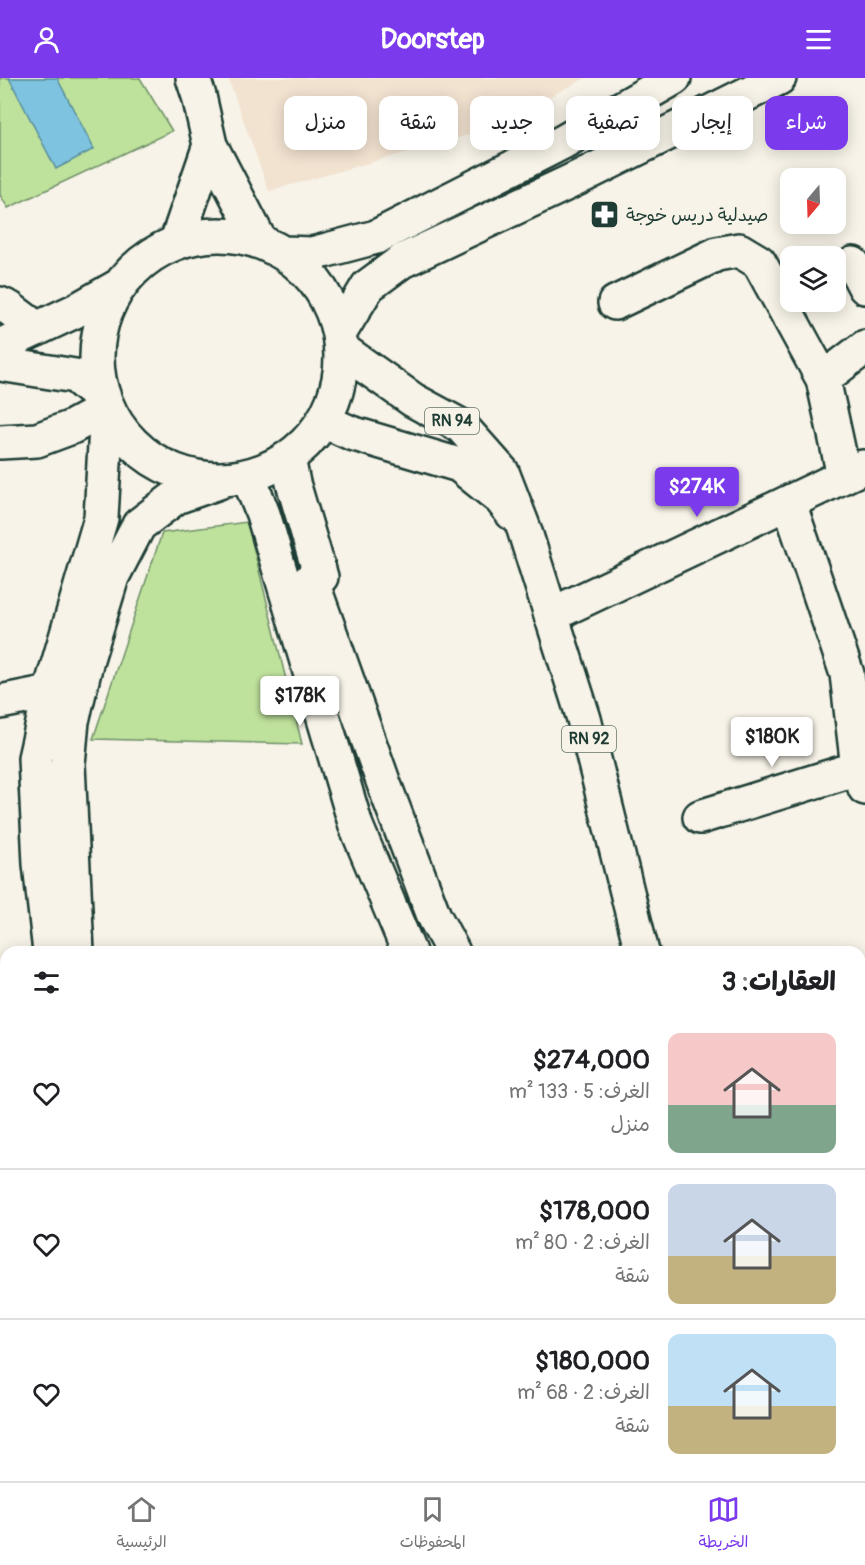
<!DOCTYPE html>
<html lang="ar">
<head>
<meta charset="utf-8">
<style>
	:root { --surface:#fff; --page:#f6f6f6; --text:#202124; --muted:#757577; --line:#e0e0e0; --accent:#7c3aed }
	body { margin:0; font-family:Pangolin,"Playpen Sans Arabic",sans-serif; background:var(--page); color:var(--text); direction:rtl; height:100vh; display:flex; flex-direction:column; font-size:22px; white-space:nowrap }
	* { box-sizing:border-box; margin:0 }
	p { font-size:20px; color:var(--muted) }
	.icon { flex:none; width:33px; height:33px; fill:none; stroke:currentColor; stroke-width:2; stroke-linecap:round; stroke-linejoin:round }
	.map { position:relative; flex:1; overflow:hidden; direction:ltr }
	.details { position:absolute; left:0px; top:868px; width:866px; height:536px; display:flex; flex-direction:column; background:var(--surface); border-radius:18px 18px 0 0; box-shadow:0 3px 15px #0003; direction:rtl }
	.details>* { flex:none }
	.hud { position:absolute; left:18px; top:18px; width:830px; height:54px; direction:rtl; display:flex; gap:12px }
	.needle { width:39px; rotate:199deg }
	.buttons { position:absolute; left:780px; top:90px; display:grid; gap:12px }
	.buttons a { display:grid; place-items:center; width:66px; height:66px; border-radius:12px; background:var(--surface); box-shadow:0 3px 15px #0003; font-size:30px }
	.price { position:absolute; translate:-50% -51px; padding:0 14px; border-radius:6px; background:#fff; color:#222; font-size:20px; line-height:39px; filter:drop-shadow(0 2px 3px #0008) }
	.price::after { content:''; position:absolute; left:50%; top:36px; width:18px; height:14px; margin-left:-9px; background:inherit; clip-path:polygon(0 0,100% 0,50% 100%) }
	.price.current { background:var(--accent); color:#fff }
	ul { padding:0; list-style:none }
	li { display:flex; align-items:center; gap:18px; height:150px; padding:0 30px }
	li+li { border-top:2px solid var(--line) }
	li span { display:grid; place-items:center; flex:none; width:168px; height:120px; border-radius:12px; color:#555 }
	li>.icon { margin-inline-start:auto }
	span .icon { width:72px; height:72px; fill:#fffc; stroke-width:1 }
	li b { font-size:26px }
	h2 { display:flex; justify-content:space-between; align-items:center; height:72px; padding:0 30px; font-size:26px }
	.chip { padding:0 21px; border-radius:12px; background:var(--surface); box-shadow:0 3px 15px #0003; font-size:21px; line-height:54px }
	.chip.current { background:var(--accent); color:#fff }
	header { display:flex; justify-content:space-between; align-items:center; height:78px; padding:0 30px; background:var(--accent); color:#fff; font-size:27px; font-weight:800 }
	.dock { display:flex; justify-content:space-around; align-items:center; height:84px; border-top:2px solid var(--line); background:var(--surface); font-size:16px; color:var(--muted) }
	.dock a { display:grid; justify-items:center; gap:3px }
	.dock .current { color:var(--accent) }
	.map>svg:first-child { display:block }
	.built { fill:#f2e2d0 }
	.green { fill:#bee19b; stroke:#6e8f68; stroke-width:1.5 }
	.water { fill:#7ec3df; stroke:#588d9b; stroke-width:1.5 }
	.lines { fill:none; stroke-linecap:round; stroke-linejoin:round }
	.major-tunnel { stroke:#cccfc4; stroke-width:33; stroke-dasharray:33 16; stroke-linecap:butt }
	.minor-casing { stroke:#1f3d34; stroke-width:38 }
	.major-casing { stroke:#1f3d34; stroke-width:38 }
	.minor { stroke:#f7f3e8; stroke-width:33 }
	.major { stroke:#f7f3e8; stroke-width:33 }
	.labels { text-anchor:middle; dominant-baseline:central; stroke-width:5; stroke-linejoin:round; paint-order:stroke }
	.shield { fill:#f7f3e8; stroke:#60746a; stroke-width:1.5 }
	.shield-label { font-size:16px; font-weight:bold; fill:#1f3d34 }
	.poi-label { font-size:18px; fill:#1f3d34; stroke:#f7f3e8; text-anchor:start }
</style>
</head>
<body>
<header><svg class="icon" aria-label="menu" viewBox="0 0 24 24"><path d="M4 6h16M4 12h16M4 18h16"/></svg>Doorstep<svg class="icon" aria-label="person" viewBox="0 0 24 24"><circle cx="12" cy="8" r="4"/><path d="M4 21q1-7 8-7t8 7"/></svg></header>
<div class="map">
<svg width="865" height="1403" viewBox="0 0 865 1403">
	<rect width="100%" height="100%" fill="#f7f3e8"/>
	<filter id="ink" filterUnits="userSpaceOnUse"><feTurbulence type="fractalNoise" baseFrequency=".0167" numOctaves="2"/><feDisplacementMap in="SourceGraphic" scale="12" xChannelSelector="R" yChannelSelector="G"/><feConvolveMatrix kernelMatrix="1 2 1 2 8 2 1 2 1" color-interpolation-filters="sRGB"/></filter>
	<g filter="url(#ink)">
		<path class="built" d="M 228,0 L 586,0 L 479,54 L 269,113 Z"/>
		<path class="green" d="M 0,0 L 140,0 L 172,53 L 8,130 L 0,117 Z
			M 247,444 L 302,666 L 93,661 L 162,455 Z"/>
		<path class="water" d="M 9,0 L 57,0 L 94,71 L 56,91 Z"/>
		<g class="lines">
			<path class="major-tunnel" d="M 860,1317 L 865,1321
				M 860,1362 L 865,1366"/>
			<defs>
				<path id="minor" d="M 193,0 L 199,18 L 210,67 L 260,163
					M 177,163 L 210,67
					M 853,186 L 865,209
					M 615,225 L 717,176 L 739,172 L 759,184 L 823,301 L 844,398
					M 0,226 L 9,230 L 37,251
					M 823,301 L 865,269
					M 0,364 L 37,362 L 72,349 L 107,330
					M 789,425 L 847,596 L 858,690 L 865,710
					M 551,537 L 863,389
					M 0,624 L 50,614
					M 700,739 L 858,690
					M 0,966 L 5,965
					M 525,1398 L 527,1403
					M 294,1403 L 305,1398
					M 466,1403 L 480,1398"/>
				<path id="major" d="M97 279a122 122 0 1 1 244 0a122 122 0 1 1-244 0Z
					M 284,175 L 312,176 L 376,159 L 563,64 L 674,0
					M 339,256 L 368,208 L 402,183 L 576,101 L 779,0
					M 0,268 L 75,233 L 117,209
					M 341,271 L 413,322 L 461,348 L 502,394 L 524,451 L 584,641 L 642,874
					M 0,286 L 75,298 L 103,322
					M 324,343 L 351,355 L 459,387 L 501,421 L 512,435
					M 288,380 L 293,405 L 321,499 L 311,501 L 384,706 L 434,838 L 453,874
					M 248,398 L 263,436 L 356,748 L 409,874
					M 50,874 L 40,786 L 35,680 L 50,614 L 101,440 L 107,330
					M 77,874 L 68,686 L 72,643 L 87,581 L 112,499 L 139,447 L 176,419 L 219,404
					M 860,1012 L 865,1010
					M 107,1398 L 107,1403
					M 134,1398 L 135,1403"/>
			</defs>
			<use href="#minor" class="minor-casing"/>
			<use href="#major" class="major-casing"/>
			<use href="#minor" class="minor"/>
			<use href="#major" class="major"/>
		</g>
	</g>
	<defs>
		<symbol id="pharmacy-square" viewBox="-11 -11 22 22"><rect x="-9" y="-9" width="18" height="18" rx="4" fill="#1f3d34" stroke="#f7f3e8"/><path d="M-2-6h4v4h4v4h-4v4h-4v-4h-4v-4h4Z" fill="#fff"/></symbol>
	</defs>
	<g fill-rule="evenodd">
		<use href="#pharmacy-square" x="588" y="120" width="33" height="33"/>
	</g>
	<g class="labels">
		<g class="shield">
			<rect x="425" y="330" width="54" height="26" rx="4.5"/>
			<rect x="562" y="648" width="54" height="26" rx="4.5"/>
		</g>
		<g class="shield-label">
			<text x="452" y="343">RN 94</text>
			<text x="589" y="661">RN 92</text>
		</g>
		<g class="poi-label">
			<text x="626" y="137">صيدلية دريس خوجة</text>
		</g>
	</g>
</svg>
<div class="buttons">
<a><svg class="needle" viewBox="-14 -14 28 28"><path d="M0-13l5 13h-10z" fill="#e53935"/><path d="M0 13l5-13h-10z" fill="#757577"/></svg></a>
<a><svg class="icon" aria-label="layers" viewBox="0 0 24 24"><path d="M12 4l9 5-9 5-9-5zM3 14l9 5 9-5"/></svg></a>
</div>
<b class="price current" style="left:697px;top:440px">$274K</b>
<b class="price" style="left:300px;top:649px">$178K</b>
<b class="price" style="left:772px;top:690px">$180K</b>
<div class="hud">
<a class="chip current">شراء</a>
<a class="chip">إيجار</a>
<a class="chip">تصفية</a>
<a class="chip">جديد</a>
<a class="chip">شقة</a>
<a class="chip">منزل</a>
</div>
<section class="details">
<h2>العقارات: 3<svg class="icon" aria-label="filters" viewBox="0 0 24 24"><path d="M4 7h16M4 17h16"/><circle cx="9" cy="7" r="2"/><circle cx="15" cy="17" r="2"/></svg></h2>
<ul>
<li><span style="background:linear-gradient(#f6c9c9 60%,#7fa58c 0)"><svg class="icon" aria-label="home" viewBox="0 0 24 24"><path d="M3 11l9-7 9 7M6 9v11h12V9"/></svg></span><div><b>$274,000</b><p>الغرف: 5 · 133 m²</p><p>منزل</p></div><svg class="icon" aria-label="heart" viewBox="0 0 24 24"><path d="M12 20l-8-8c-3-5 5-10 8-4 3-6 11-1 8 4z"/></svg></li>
<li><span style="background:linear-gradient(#c9d6e8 60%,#c2b280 0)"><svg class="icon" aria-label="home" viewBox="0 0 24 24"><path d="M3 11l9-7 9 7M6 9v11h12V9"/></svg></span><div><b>$178,000</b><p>الغرف: 2 · 80 m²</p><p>شقة</p></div><svg class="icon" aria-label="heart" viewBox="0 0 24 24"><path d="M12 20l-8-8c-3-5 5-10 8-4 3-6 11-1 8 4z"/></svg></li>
<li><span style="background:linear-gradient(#bfe0f5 60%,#c2b280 0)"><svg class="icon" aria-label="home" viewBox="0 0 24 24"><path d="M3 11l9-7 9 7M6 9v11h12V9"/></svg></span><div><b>$180,000</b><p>الغرف: 2 · 68 m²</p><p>شقة</p></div><svg class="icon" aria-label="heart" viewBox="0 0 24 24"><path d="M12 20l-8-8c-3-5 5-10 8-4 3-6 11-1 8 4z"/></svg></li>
</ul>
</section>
</div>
<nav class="dock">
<a class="current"><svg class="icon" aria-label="map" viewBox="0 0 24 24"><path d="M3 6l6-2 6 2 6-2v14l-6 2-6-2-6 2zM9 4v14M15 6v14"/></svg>الخريطة</a>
<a><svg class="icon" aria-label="saved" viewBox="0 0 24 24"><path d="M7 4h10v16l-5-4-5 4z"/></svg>المحفوظات</a>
<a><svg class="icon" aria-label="home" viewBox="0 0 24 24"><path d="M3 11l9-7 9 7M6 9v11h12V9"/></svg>الرئيسية</a>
</nav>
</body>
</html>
